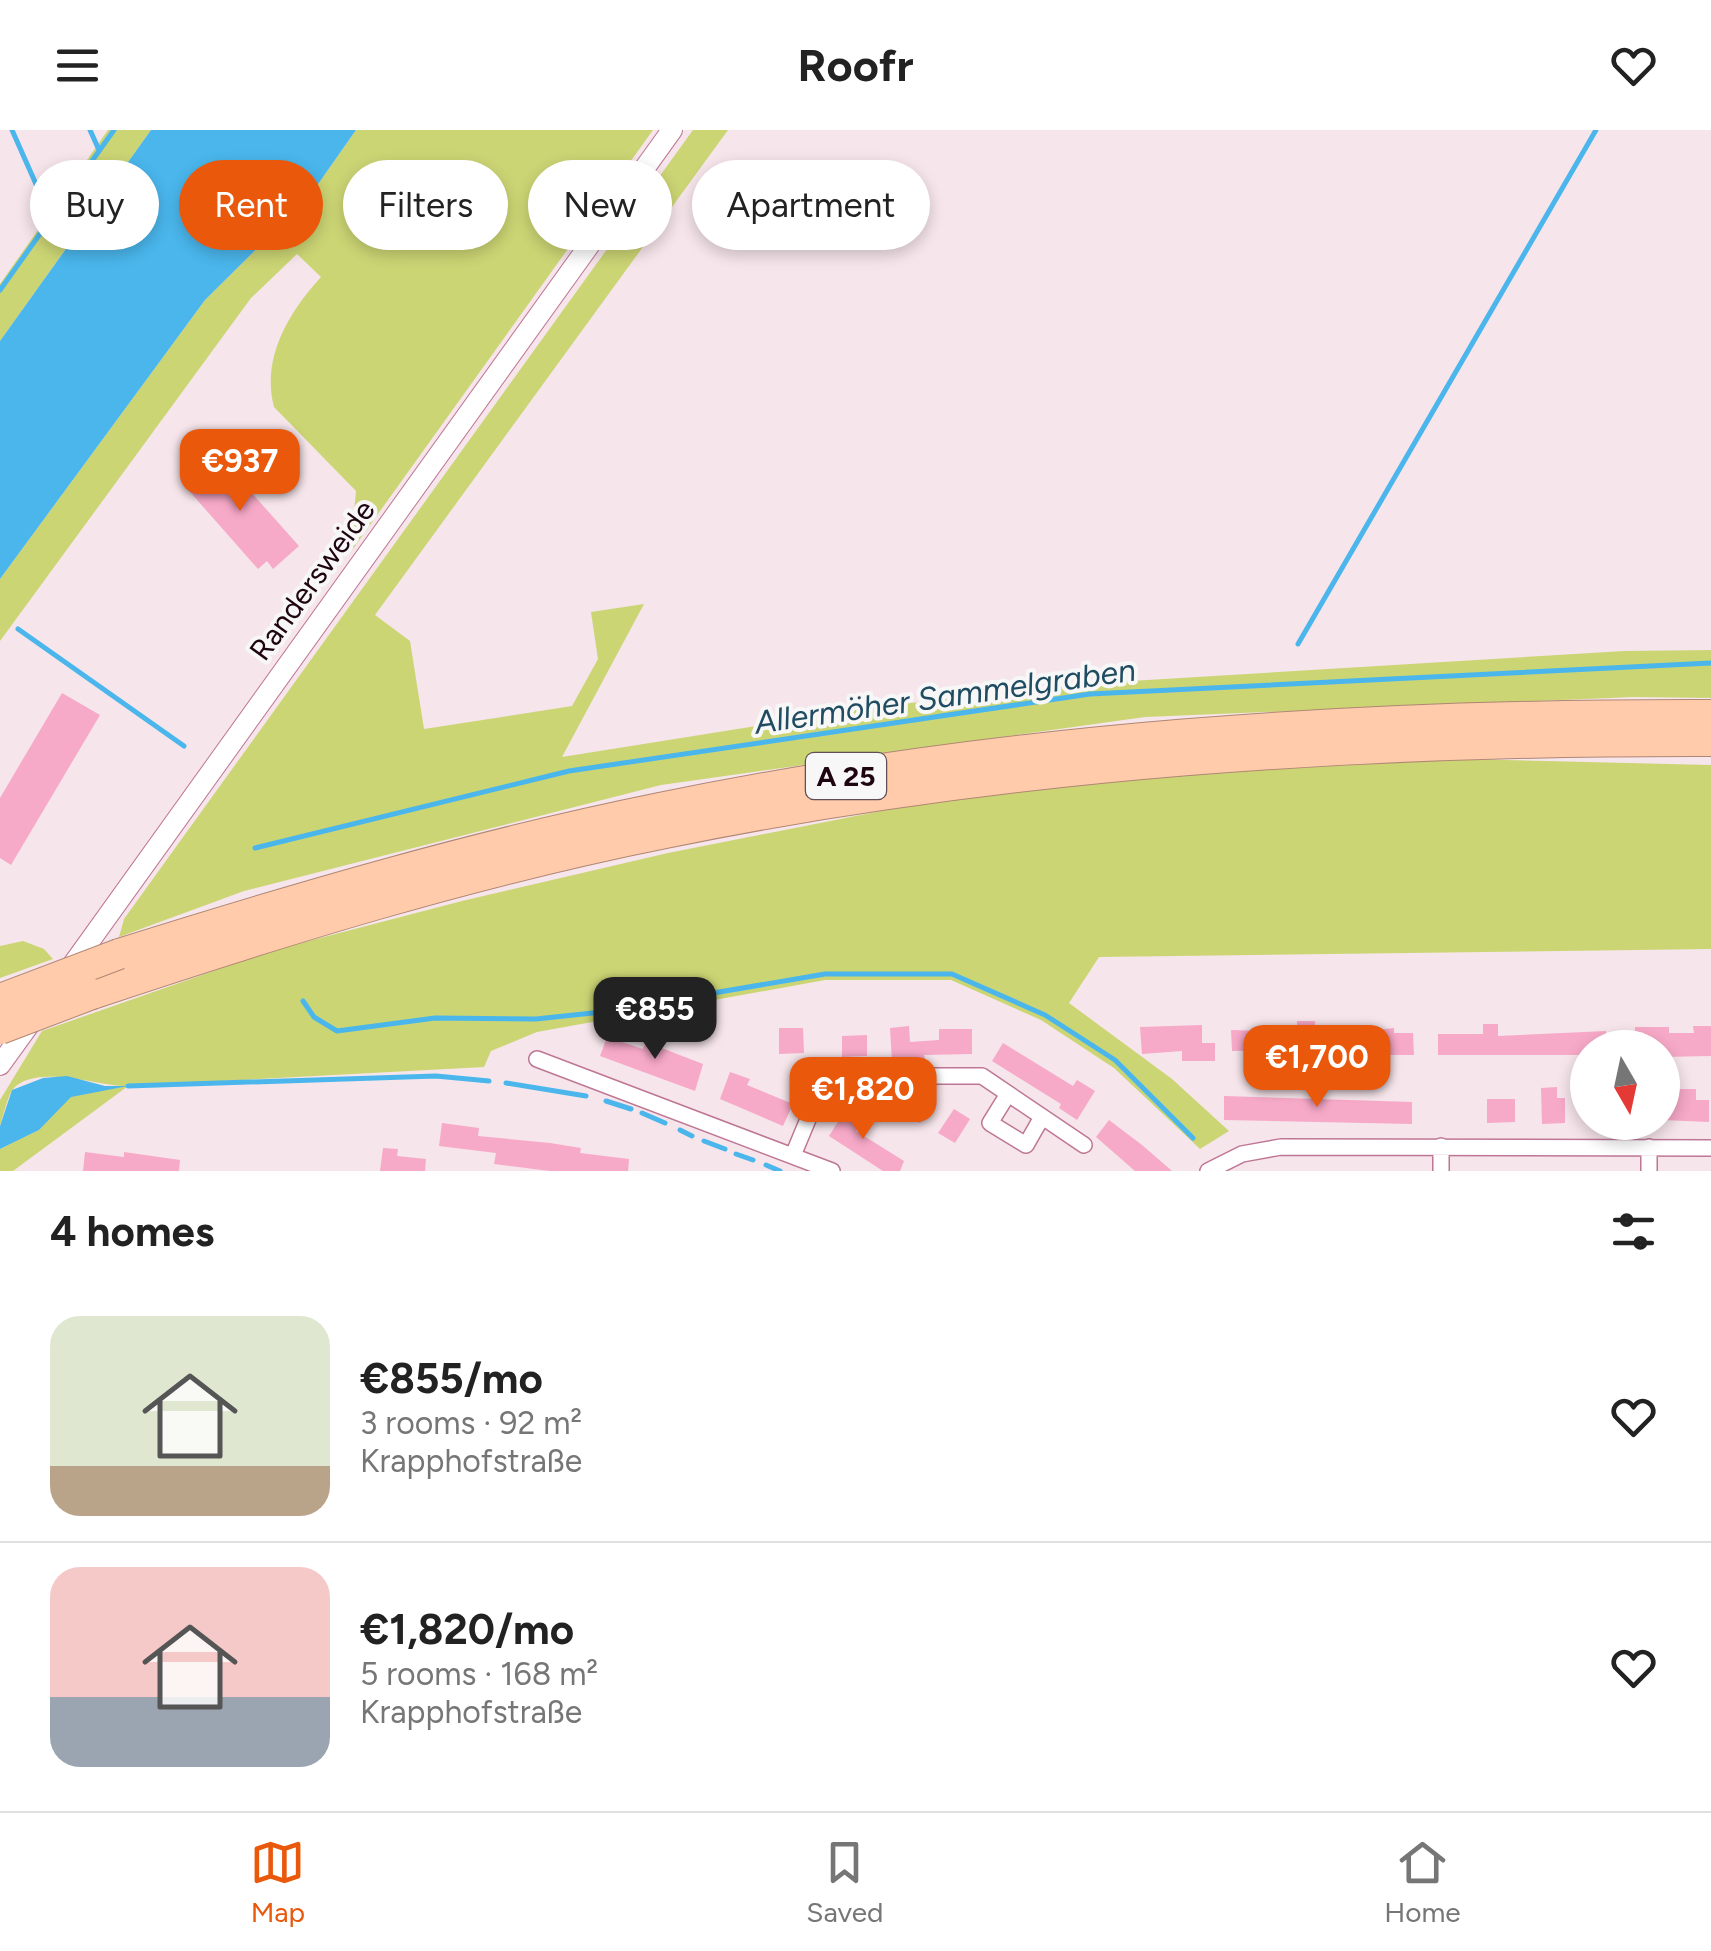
<!DOCTYPE html>
<html lang="en">
<head>
<meta charset="utf-8">
<style>
	:root { --surface:#fff; --page:#f2f2f2; --text:#222; --muted:#767676; --line:#e0e0e0; --accent:#ea580c }
	body { margin:0; font-family:Figtree,sans-serif; background:var(--page); color:var(--text); height:100vh; display:flex; flex-direction:column; font-size:38px; white-space:nowrap }
	* { box-sizing:border-box; margin:0 }
	p { font-size:32px; color:var(--muted) }
	.icon { flex:none; width:55px; height:55px; fill:none; stroke:currentColor; stroke-width:2; stroke-linecap:round; stroke-linejoin:round }
	.map { position:relative; height:1041px; overflow:hidden }
	.details { display:flex; flex-direction:column; background:var(--surface); flex:1 }
	.details>* { flex:none }
	.hud { position:absolute; left:30px; top:30px; width:1000px; height:90px; display:flex; gap:20px }
	.needle { width:65px; rotate:171deg }
	.buttons { position:absolute; left:1570px; top:900px; display:grid; gap:20px }
	.buttons a { display:grid; place-items:center; width:110px; height:110px; border-radius:50%; background:var(--surface); box-shadow:0 5px 15px #0003; font-size:50px }
	.price { position:absolute; translate:-50% -85px; padding:0 22px; border-radius:20px; background:var(--accent); color:#fff; font-size:32px; line-height:65px; filter:drop-shadow(0 2px 5px #0008) }
	.price::after { content:''; position:absolute; left:50%; top:60px; width:30px; height:22px; margin-left:-15px; background:inherit; clip-path:polygon(0 0,100% 0,50% 100%) }
	.price.selected { background:#222; color:#fff }
	ul { padding:0; list-style:none }
	li { display:flex; align-items:center; gap:30px; height:250px; padding:0 50px }
	li+li { border-top:2px solid var(--line) }
	li span { display:grid; place-items:center; flex:none; width:280px; height:200px; border-radius:30px; color:#555 }
	li>.icon { margin-inline-start:auto }
	span .icon { width:120px; height:120px; fill:#fffc; stroke-width:1 }
	li b { font-size:42px }
	h2 { display:flex; justify-content:space-between; align-items:center; height:120px; padding:0 50px; font-size:42px }
	.pill { padding:0 35px; border-radius:45px; background:var(--surface); box-shadow:0 5px 15px #0003; font-size:35px; line-height:90px }
	.pill.selected { background:var(--accent); color:#fff }
	header { display:flex; justify-content:space-between; align-items:center; height:130px; padding:0 50px; background:var(--surface); font-size:45px; font-weight:700 }
	.tab-bar { display:flex; justify-content:space-around; align-items:center; height:140px; border-top:2px solid var(--line); background:var(--surface); font-size:28px; color:var(--muted) }
	.tab-bar a { display:grid; justify-items:center; gap:5px }
	.tab-bar .selected { color:var(--accent) }
	.map>svg:first-child { display:block }
	.green { fill:#ccd574 }
	.water { fill:#4ab6ec }
	.lines { fill:none; stroke-linecap:round; stroke-linejoin:round }
	.stream { stroke:#4ab6ec; stroke-width:5 }
	.building { fill:#f7a9c8 }
	.minor-casing { stroke:#bf7695; stroke-width:18 }
	.tertiary-casing { stroke:#bf7695; stroke-width:22 }
	.motorway-casing { stroke:#b08674; stroke-width:32 }
	.minor { stroke:#fff; stroke-width:15 }
	.tertiary { stroke:#fff; stroke-width:20 }
	.motorway { stroke:#ffcbaa; stroke-width:30 }
	.motorway-bridge-casing { stroke:#b08674; stroke-width:32; stroke-linecap:butt }
	.motorway-bridge { stroke:#ffcbaa; stroke-width:30 }
	.labels { text-anchor:middle; dominant-baseline:central; stroke-width:8; stroke-linejoin:round; paint-order:stroke }
	.shield { fill:#f7f7f7; stroke:#5f4e55; stroke-width:2.5 }
	.shield-label { font-size:28px; font-weight:bold; fill:#1e0510 }
	.street-label { font-size:30px; fill:#1e0510; stroke:#f7f7f7 }
	.water-label { font-size:32px; font-style:italic; fill:#204c62; stroke:#f7f7f7 }
</style>
</head>
<body>
<header><svg class="icon" aria-label="menu" viewBox="0 0 24 24"><path d="M4 6h16M4 12h16M4 18h16"/></svg>Roofr<svg class="icon" aria-label="heart" viewBox="0 0 24 24"><path d="M12 20l-8-8c-3-5 5-10 8-4 3-6 11-1 8 4z"/></svg></header>
<div class="map">
<svg width="1711" height="1041" viewBox="0 0 1711 1041">
	<rect width="100%" height="100%" fill="#f6e5eb"/>
	<path class="green" d="M 108,0 L 151,0 L 0,211 L 0,154 Z
		M 356,0 L 653,0 L 350,423 L 356,361 L 274,277 C 261,228 289,182 321,147 L 297,124 L 251,168 L 0,511 L 0,449 L 205,170 L 309,67 Z
		M 693,0 L 728,0 L 375,485 L 410,511 L 424,599 L 572,576 L 598,529 L 591,482 L 644,474 L 562,627 L 875,577 L 1081,554 L 1624,521 L 1711,520 L 1711,568 L 1634,567 L 1145,587 L 661,655 L 244,761 L 119,807 L 124,789 Z
		M 1463,629 L 1711,635 L 1711,819 L 1099,827 L 1069,873 L 1172,949 L 1229,1001 L 1200,1019 L 1114,938 L 1041,890 L 951,850 L 825,850 L 537,902 L 491,921 L 484,937 L 128,956 L 13,1041 L 0,1041 L 0,1019 L 39,1000 L 71,966 L 122,956 C 96,955 35,934 13,959 C 8,965 3,987 0,996 L 0,970 L 42,901 L 270,821 L 462,771 L 668,723 L 916,674 L 1146,646 Z
		M 23,811 L 44,819 L 53,829 L 0,848 L 0,816 Z"/>
	<path class="water" d="M 151,0 L 356,0 L 309,67 L 205,170 L 0,449 L 0,211 Z
		M 67,946 L 105,956 L 128,956 L 71,967 L 39,1000 L 0,1019 L 0,996 L 12,960 L 43,948 Z"/>
	<g class="lines">
		<path class="stream" d="M 12,0 L 51,88
			M 90,0 L 99,20
			M 0,160 L 114,0
			M 18,499 L 184,616
			M 1298,514 L 1596,0
			M 255,718 L 569,641 L 1090,564 L 1711,533
			M 303,871 L 314,887 L 337,901 L 435,888 L 536,889 L 602,882 L 825,844 L 952,844 L 1045,885 L 1115,930 L 1193,1008
			M 506,953 L 586,966
			M 128,956 L 436,946 L 489,951
			M 606,971 L 631,979
			M 642,983 L 665,993
			M 680,1000 L 692,1006
			M 704,1011 L 725,1019
			M 736,1024 L 753,1030
			M 766,1035 L 780,1041"/>
	</g>
	<path class="building" d="M 217,324 L 299,416 L 273,439 L 267,431 L 258,439 L 183,354 Z
		M 62,563 L 100,585 L 11,735 L 0,728 L 0,668 Z
		M 1297,891 L 1315,891 L 1315,898 L 1349,896 L 1349,903 L 1394,898 L 1394,903 L 1413,903 L 1414,925 L 1381,925 L 1381,920 L 1283,926 L 1283,920 L 1232,921 L 1231,900 L 1297,902 Z
		M 1483,894 L 1498,894 L 1498,906 L 1606,901 L 1606,918 L 1588,918 L 1588,925 L 1438,925 L 1438,904 L 1483,904 Z
		M 1202,895 L 1202,913 L 1215,913 L 1215,931 L 1182,931 L 1182,921 L 1142,924 L 1140,897 Z
		M 909,896 L 910,912 L 939,910 L 939,899 L 972,899 L 972,924 L 924,925 L 925,929 L 892,932 L 890,898 Z
		M 1693,896 L 1711,896 L 1711,926 L 1662,927 L 1662,918 L 1635,918 L 1635,897 L 1669,897 L 1669,903 L 1694,903 Z
		M 779,898 L 803,898 L 804,923 L 779,924 Z
		M 867,905 L 867,926 L 842,927 L 842,906 Z
		M 607,907 L 643,919 L 646,912 L 703,934 L 695,961 L 600,926 Z
		M 1003,913 L 1073,956 L 1077,950 L 1095,961 L 1077,990 L 1059,978 L 1061,974 L 992,931 Z
		M 730,942 L 750,949 L 747,955 L 793,974 L 783,996 L 720,969 Z
		M 1557,957 L 1557,968 L 1565,968 L 1565,993 L 1542,994 L 1541,958 Z
		M 1662,959 L 1696,959 L 1696,970 L 1709,970 L 1709,992 L 1662,990 Z
		M 904,965 L 928,975 L 920,993 L 897,984 Z
		M 1224,966 L 1412,972 L 1412,994 L 1224,990 Z
		M 1487,969 L 1515,969 L 1515,992 L 1487,993 Z
		M 849,974 L 866,985 L 856,1001 L 904,1031 L 900,1041 L 883,1041 L 829,1006 Z
		M 954,979 L 970,989 L 955,1013 L 938,1003 Z
		M 1109,990 L 1142,1015 L 1172,1041 L 1135,1041 L 1096,1007 Z
		M 442,993 L 479,998 L 478,1006 L 550,1013 L 581,1018 L 580,1023 L 629,1029 L 628,1041 L 550,1041 L 494,1034 L 496,1023 L 439,1016 Z
		M 383,1018 L 398,1019 L 397,1026 L 426,1029 L 425,1041 L 380,1041 Z
		M 85,1022 L 124,1027 L 124,1022 L 180,1030 L 179,1041 L 83,1041 Z"/>
	<g class="lines">
		<defs>
			<path id="minor" d="M 537,929 L 832,1041
				M 1008,964 L 990,993 L 1026,1015 L 1042,987
				M 1649,1017 L 1649,1041
				M 794,1023 L 826,946 L 982,946 L 1084,1015
				M 1208,1041 L 1242,1024 L 1281,1017 L 1711,1018
				M 1441,1041 L 1441,1016"/>
			<path id="tertiary" d="M 66,844 L 672,0
				M 0,935 L 34,888"/>
			<path id="motorway" d="M 119,824 C 297,768 477,715 660,678 C 1005,607 1360,584 1711,585
				M 92,864 C 280,801 470,742 665,703 C 1008,633 1361,610 1711,611"/>
		</defs>
		<use href="#minor" class="minor-casing"/>
		<use href="#tertiary" class="tertiary-casing"/>
		<use href="#motorway" class="motorway-casing"/>
		<use href="#minor" class="minor"/>
		<use href="#tertiary" class="tertiary"/>
		<use href="#motorway" class="motorway"/>
		<defs>
			<path id="motorway-bridge" d="M 0,869 L 119,824
				M 0,899 L 92,864"/>
		</defs>
		<use href="#motorway-bridge" class="motorway-bridge-casing"/>
		<use href="#motorway-bridge" class="motorway-bridge"/>
	</g>
	<g class="labels">
		<rect class="shield" x="806" y="623" width="80" height="46" rx="8"/>
		<g class="shield-label">
			<text x="846" y="646">A 25</text>
		</g>
		<g class="street-label">
			<text transform="translate(312 450) rotate(-54)">Randersweide</text>
		</g>
		<g class="water-label">
			<text transform="translate(945 566) rotate(-8)">Allermöher Sammelgraben</text>
		</g>
	</g>
</svg>
<div class="buttons">
<a><svg class="needle" viewBox="-14 -14 28 28"><path d="M0-13l5 13h-10z" fill="#e53935"/><path d="M0 13l5-13h-10z" fill="#767676"/></svg></a>
</div>
<b class="price" style="left:240px;top:384px">€937</b>
<b class="price selected" style="left:655px;top:932px">€855</b>
<b class="price" style="left:1317px;top:980px">€1,700</b>
<b class="price" style="left:863px;top:1012px">€1,820</b>
<div class="hud">
<a class="pill">Buy</a>
<a class="pill selected">Rent</a>
<a class="pill">Filters</a>
<a class="pill">New</a>
<a class="pill">Apartment</a>
</div>
</div>
<section class="details">
<h2>4 homes<svg class="icon" aria-label="filters" viewBox="0 0 24 24"><path d="M4 7h16M4 17h16"/><circle cx="9" cy="7" r="2"/><circle cx="15" cy="17" r="2"/></svg></h2>
<ul>
<li><span style="background:linear-gradient(#dfe7d0 75%,#b9a48a 0)"><svg class="icon" aria-label="home" viewBox="0 0 24 24"><path d="M3 11l9-7 9 7M6 9v11h12V9"/></svg></span><div><b>€855/mo</b><p>3 rooms · 92 m²</p><p>Krapphofstraße</p></div><svg class="icon" aria-label="heart" viewBox="0 0 24 24"><path d="M12 20l-8-8c-3-5 5-10 8-4 3-6 11-1 8 4z"/></svg></li>
<li><span style="background:linear-gradient(#f6c9c9 65%,#9aa5b1 0)"><svg class="icon" aria-label="home" viewBox="0 0 24 24"><path d="M3 11l9-7 9 7M6 9v11h12V9"/></svg></span><div><b>€1,820/mo</b><p>5 rooms · 168 m²</p><p>Krapphofstraße</p></div><svg class="icon" aria-label="heart" viewBox="0 0 24 24"><path d="M12 20l-8-8c-3-5 5-10 8-4 3-6 11-1 8 4z"/></svg></li>
</ul>
</section>
<nav class="tab-bar">
<a class="selected"><svg class="icon" aria-label="map" viewBox="0 0 24 24"><path d="M3 6l6-2 6 2 6-2v14l-6 2-6-2-6 2zM9 4v14M15 6v14"/></svg>Map</a>
<a><svg class="icon" aria-label="saved" viewBox="0 0 24 24"><path d="M7 4h10v16l-5-4-5 4z"/></svg>Saved</a>
<a><svg class="icon" aria-label="home" viewBox="0 0 24 24"><path d="M3 11l9-7 9 7M6 9v11h12V9"/></svg>Home</a>
</nav>
</body>
</html>
